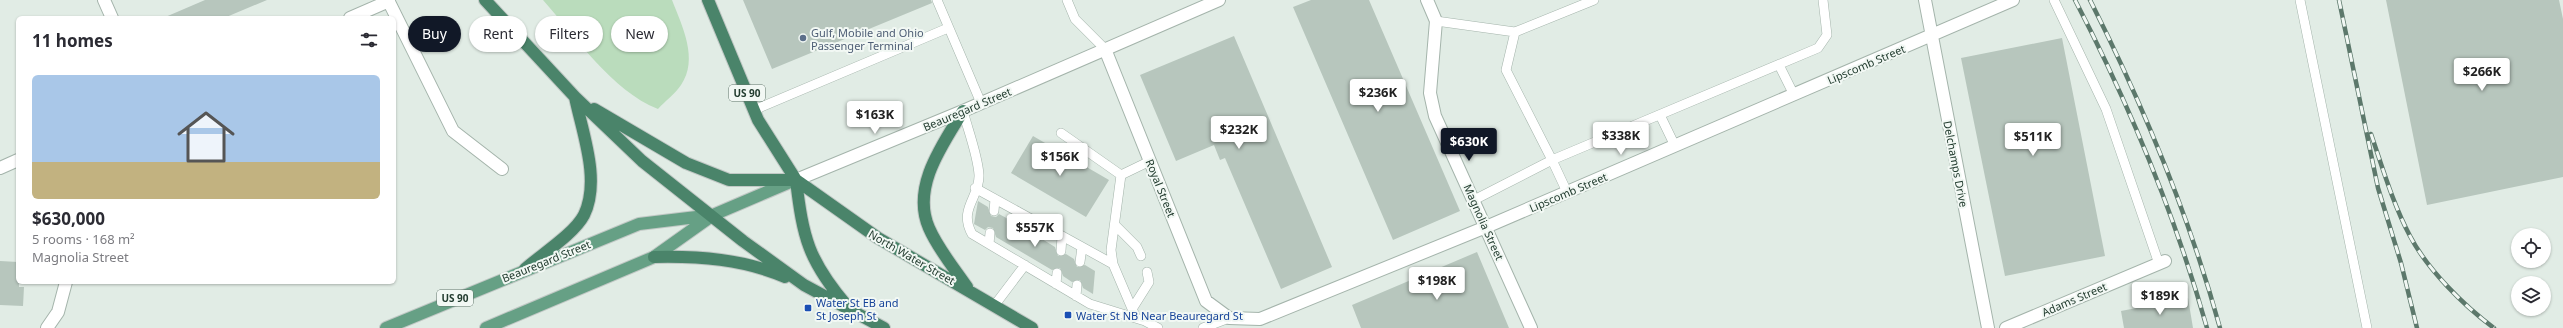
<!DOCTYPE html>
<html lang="en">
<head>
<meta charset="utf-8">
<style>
	:root { --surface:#fff; --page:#f7f7f7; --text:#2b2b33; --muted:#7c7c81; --line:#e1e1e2; --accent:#111827 }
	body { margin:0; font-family:"Noto Sans",sans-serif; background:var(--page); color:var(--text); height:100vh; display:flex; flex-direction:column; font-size:15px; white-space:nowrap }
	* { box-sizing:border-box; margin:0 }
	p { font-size:13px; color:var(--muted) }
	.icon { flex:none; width:22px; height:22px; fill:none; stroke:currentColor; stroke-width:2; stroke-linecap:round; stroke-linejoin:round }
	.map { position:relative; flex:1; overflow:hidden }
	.sheet { position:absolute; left:16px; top:16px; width:380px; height:268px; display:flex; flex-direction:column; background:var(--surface); border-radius:6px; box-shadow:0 1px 3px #0004 }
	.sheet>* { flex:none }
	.banner { position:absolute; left:408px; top:16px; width:380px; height:36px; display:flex; gap:8px }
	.buttons { position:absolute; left:2511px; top:228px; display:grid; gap:8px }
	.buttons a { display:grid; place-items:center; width:40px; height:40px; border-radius:50%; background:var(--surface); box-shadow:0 1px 3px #0004; font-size:20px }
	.price { position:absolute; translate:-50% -34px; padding:0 9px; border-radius:4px; background:#fff; color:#222; font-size:13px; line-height:26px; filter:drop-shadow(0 1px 2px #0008) }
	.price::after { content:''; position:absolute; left:50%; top:24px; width:12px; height:9px; margin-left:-6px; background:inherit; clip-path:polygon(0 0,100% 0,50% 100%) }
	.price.on { background:var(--accent); color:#fff }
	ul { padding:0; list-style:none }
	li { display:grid; align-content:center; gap:8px; height:212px; padding:0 16px }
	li+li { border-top:1px solid var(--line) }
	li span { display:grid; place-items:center; height:124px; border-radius:6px; color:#555 }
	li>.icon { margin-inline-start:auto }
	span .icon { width:72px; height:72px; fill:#fffc; stroke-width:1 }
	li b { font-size:17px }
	h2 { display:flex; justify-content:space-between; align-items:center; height:48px; padding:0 16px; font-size:17px }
	.tag { padding:0 14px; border-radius:18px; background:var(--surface); box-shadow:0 1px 3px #0004; font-size:14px; line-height:36px }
	.tag.on { background:var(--accent); color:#fff }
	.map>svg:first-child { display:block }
	.green { fill:#badcbc }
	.building { fill:#b7c6bd }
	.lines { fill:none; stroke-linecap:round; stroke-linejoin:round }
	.service-casing { stroke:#a4b4ab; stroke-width:10 }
	.minor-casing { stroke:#a4b4ab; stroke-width:14 }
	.tertiary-casing { stroke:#a4b4ab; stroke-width:14 }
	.primary-casing { stroke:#c1c8c5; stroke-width:14 }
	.trunk-casing { stroke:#c1c8c5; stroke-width:14 }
	.service { stroke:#fff; stroke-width:9 }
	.minor { stroke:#fff; stroke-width:12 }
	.tertiary { stroke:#fff; stroke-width:12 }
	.primary { stroke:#66a085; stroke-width:12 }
	.trunk { stroke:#4a846a; stroke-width:12 }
	.rail-casing { stroke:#5c786b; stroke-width:4.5 }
	.rail { stroke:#f2f8f4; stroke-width:3; stroke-dasharray:9; stroke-linecap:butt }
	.service-dot { fill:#5c6f8a; stroke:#f2f8f4; stroke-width:1.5 }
	.transit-dot { fill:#1a4fb4; stroke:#f2f8f4; stroke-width:1.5 }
	.labels { text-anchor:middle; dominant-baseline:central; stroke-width:4; stroke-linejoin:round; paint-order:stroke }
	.shield { fill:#f2f8f4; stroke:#60746a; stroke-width:1 }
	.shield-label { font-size:10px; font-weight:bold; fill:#223c2f }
	.service-label { font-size:11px; fill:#4e5e75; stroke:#f2f8f4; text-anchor:start }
	.street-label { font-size:11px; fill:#223c2f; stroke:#f2f8f4 }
	.transit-label { font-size:11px; fill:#164399; stroke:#f2f8f4; text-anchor:start }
</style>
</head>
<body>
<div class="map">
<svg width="2563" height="328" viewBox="0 0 2563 328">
	<rect width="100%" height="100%" fill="#e1ece5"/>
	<path class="green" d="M 543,0 L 672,0 C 682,26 699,59 681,85 C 675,94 665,101 658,109 C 612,91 575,36 543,0 Z"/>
	<path class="building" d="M 205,0 L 267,0 L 224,18 L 163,18 Z
		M 743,0 L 931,0 L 932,3 L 772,69 Z
		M 1311,0 L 1369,0 L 1460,211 L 1393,240 L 1293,7 Z
		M 2386,0 L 2559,0 L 2563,19 L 2563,177 L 2427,205 Z
		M 1234,36 L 1332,267 L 1281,289 L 1225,158 L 1220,160 L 1214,145 L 1176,161 L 1140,75 Z
		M 2062,38 L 2105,256 L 2005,276 L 1961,58 Z
		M 1033,136 L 1109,180 L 1086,217 L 1011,173 Z
		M 978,201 L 988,207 L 991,216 L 996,217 L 999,214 L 1010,220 L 1013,229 L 1021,227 L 1031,233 L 1034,241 L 1042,239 L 1055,247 L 1058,256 L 1066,254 L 1074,259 L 1077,267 L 1085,265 L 1095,271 L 1093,294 L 1083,288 L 1080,280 L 1072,282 L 1063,276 L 1060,268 L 1052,270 L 996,237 L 993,228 L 988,227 L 985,230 L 974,224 Z
		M 1477,252 L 1509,328 L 1361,328 L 1352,305 Z
		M 0,261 L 18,262 L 19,287 L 24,287 L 23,306 L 0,305 Z
		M 2188,298 L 2193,328 L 2124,328 L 2121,311 Z"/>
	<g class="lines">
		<defs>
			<path id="service" d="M 937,0 L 981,103
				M 1067,0 L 1075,19 L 1105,49
				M 2054,0 L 2106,109 L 2159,264
				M 2300,0 L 2367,328
				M 1436,21 L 1515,32 L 1594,0
				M 1515,32 L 1506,70 L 1552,160 L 1818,48 L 1827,35 L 1823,0
				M 1779,65 L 1794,95
				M 754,110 L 948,28
				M 963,111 C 968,130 978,156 979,175 C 980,197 958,209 972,234 L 1090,304 L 1145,321 L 1158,328
				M 1660,115 L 1675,146
				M 1061,133 L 1121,175
				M 975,188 L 1113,264
				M 1474,200 L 1552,160 L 1567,192
				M 994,211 L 995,199
				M 1016,224 L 1017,211
				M 1115,225 L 1137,247 L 1141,256
				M 1037,236 L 1038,223
				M 989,244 L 990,233
				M 1061,251 L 1062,236
				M 1080,262 L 1082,247
				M 1056,284 L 1057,273
				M 1076,296 L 1077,285
				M 994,306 L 1025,265
				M 1132,309 L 1149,282 L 1147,272
				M 1136,318 L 1113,264 L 1111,250 L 1121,175 L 1150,161
				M 1203,328 L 1229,318"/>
			<path id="minor" d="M 104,0 L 112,18
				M 388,0 L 453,131 L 502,169
				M 1427,0 L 1436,21 L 1430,93 L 1435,116 L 1531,328
				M 1925,0 L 1988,328
				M 350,18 L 389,1
				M 1105,49 L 1206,301 L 1229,318 L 1260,319 L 1486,227 L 2013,0
				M 0,168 L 18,160
				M 47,328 L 58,312 L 66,282
				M 2006,328 L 2165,261"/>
			<path id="tertiary" d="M 796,180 L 963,111 L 1219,0"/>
			<path id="primary" d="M 386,328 L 639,224 L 713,215
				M 486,328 L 654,257 L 713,215 L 795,180"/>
			<path id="trunk" d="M 485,0 L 575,97 L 642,161 L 743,241 L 804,285 L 884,328
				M 708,0 L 758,120 L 796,180 L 878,238 L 1032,328
				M 594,109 L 686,163 L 729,180 L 796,180
				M 963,111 C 943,144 911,187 929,228 C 938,249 954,268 967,287
				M 796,180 C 803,238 808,260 847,306
				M 654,257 C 699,256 743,259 785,277
				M 525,269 C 542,254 574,234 584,215 C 601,180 582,132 575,97"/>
		</defs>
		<use href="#service" class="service-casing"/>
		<use href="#minor" class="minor-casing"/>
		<use href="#tertiary" class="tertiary-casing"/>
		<use href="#primary" class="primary-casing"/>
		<use href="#trunk" class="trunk-casing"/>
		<use href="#service" class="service"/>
		<use href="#minor" class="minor"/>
		<use href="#tertiary" class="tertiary"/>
		<use href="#primary" class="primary"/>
		<use href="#trunk" class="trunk"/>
		<defs>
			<path id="rail" d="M 2075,0 C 2129,104 2175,215 2207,328
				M 2090,0 C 2143,105 2189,215 2220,328
				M 2339,0 L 2378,188 L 2401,263 L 2417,328
				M 2371,134 C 2383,169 2393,204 2410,236 C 2427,269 2464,306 2494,328"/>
		</defs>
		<use href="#rail" class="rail-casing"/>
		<use href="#rail" class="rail"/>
	</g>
	<circle class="service-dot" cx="803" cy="38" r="4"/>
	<g class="transit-dot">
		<rect x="804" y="304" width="8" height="8" rx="2"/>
		<rect x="1064" y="311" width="8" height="8" rx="2"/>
	</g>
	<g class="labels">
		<g class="shield">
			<rect x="729" y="85" width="36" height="16" rx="3"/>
			<rect x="437" y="290" width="36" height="16" rx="3"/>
		</g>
		<g class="shield-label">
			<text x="747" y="93">US 90</text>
			<text x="455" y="298">US 90</text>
		</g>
		<g class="service-label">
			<text x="811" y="32">Gulf, Mobile and Ohio<tspan x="811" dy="13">Passenger Terminal</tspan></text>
		</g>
		<g class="street-label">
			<text transform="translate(1866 64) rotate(-23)">Lipscomb Street</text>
			<text transform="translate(967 109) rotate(-23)">Beauregard Street</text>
			<text transform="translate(1956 164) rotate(79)">Delchamps Drive</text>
			<text transform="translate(1161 188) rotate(68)">Royal Street</text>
			<text transform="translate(1568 192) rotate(-23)">Lipscomb Street</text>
			<text transform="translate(1484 222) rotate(66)">Magnolia Street</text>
			<text transform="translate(912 257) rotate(30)">North Water Street</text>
			<text transform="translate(546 261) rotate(-22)">Beauregard Street</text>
			<text transform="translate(2074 299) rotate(-23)">Adams Street</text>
		</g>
		<g class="transit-label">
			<text x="816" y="302">Water St EB and<tspan x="816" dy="13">St Joseph St</tspan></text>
			<text x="1076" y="315">Water St NB Near Beauregard St</text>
		</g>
	</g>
</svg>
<div class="buttons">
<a><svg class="icon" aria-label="locate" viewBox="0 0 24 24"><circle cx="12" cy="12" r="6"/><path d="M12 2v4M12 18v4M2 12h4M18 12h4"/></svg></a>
<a><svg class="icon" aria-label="layers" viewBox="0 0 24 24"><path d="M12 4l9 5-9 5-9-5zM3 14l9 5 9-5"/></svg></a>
</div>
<b class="price" style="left:2482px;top:92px">$266K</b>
<b class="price" style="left:1378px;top:113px">$236K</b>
<b class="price" style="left:875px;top:135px">$163K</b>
<b class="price" style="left:1239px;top:150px">$232K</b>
<b class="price" style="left:1621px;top:156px">$338K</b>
<b class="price" style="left:2033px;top:157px">$511K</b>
<b class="price on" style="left:1469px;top:162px">$630K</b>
<b class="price" style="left:1060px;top:177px">$156K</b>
<b class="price" style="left:1035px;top:248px">$557K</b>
<b class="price" style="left:1437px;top:301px">$198K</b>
<b class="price" style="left:2160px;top:316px">$189K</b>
<div class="banner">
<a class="tag on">Buy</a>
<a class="tag">Rent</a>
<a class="tag">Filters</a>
<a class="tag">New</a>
</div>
<section class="sheet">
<h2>11 homes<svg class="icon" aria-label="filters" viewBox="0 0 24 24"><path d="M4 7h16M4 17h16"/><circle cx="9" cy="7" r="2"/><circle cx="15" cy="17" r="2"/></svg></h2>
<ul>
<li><span style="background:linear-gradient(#a9c7e8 70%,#c2b280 0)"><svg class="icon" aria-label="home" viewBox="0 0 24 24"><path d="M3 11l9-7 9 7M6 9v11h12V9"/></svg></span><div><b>$630,000</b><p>5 rooms · 168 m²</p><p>Magnolia Street</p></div></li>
</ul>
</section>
</div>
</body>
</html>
